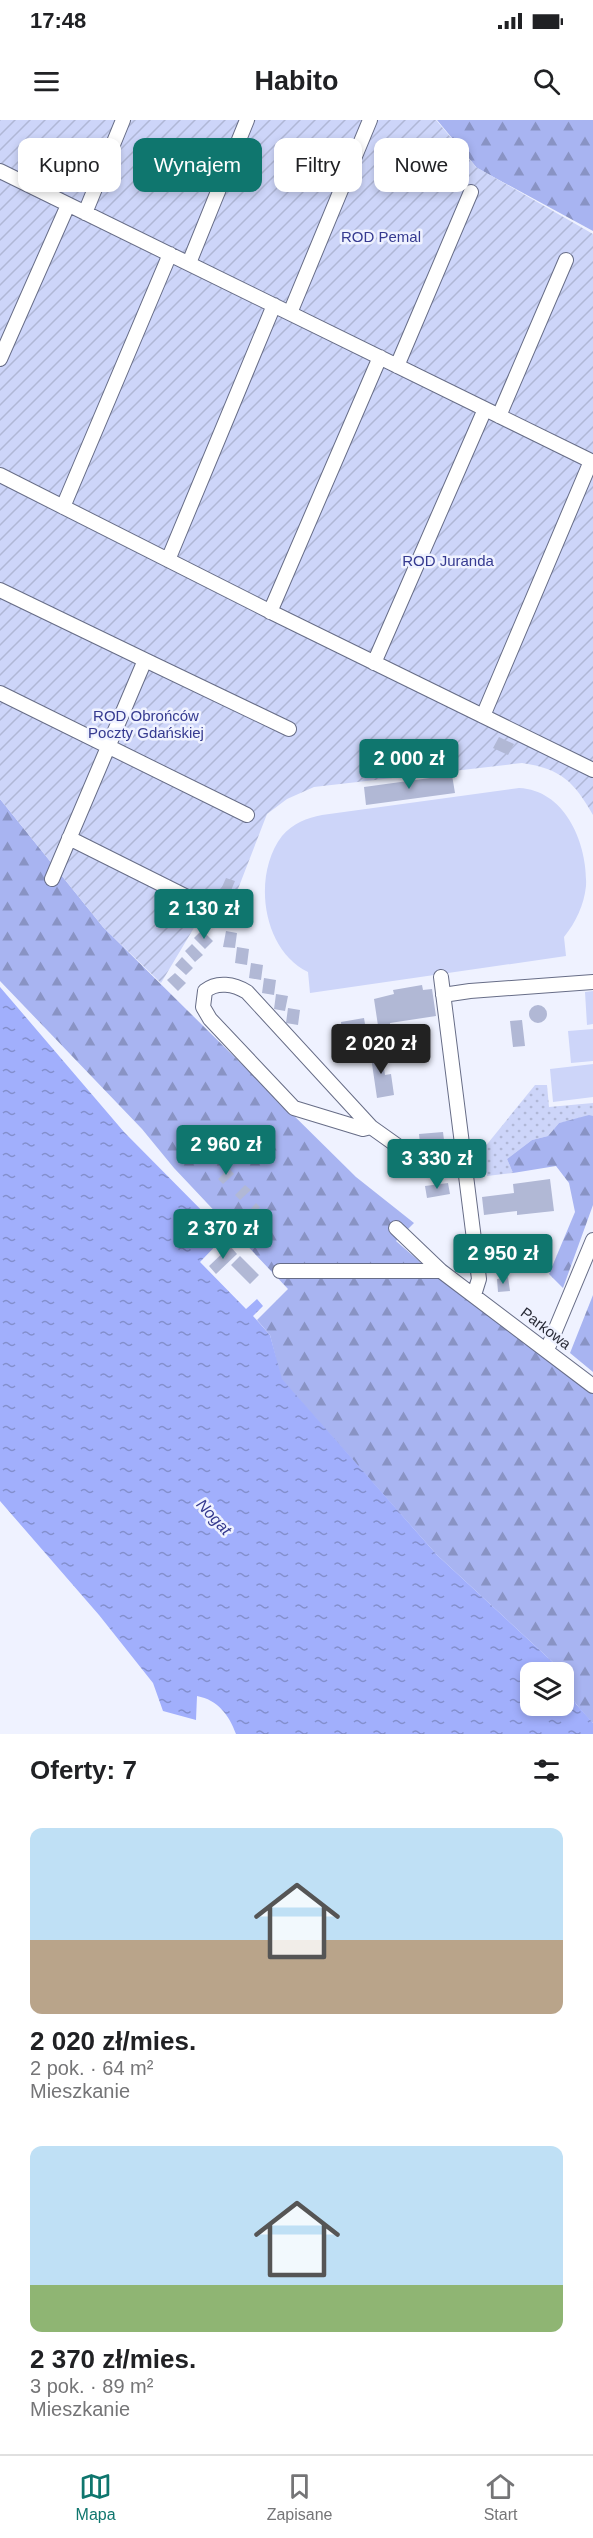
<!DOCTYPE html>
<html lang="pl">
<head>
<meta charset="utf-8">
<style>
	:root { --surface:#fff; --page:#f6f6f6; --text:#202124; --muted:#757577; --line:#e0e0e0; --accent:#0f766e }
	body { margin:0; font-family:Arial,sans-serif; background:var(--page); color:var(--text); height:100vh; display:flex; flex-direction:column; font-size:22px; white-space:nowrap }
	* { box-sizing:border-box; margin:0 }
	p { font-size:20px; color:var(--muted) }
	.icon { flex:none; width:33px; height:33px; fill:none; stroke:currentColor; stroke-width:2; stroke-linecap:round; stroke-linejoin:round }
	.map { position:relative; height:1614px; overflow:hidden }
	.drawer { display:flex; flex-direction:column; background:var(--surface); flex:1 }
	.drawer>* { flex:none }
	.banner { position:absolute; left:18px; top:18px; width:558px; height:54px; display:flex; gap:12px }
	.tools { position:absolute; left:520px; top:1542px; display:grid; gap:12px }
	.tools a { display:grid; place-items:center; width:54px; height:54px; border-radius:12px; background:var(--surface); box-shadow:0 3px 9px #0003; font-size:30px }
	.price { position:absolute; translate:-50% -51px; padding:0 14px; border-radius:6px; background:var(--accent); color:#fff; font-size:20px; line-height:39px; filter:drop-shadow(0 2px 3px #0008) }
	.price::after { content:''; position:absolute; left:50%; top:36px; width:18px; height:14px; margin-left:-9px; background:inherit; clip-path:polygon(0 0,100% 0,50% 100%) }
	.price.active { background:#222; color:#fff }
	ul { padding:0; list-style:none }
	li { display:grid; align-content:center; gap:12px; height:318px; padding:0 30px }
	li span { display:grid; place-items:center; height:186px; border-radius:12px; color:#555 }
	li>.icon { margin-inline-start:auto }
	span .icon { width:108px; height:108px; fill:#fffc; stroke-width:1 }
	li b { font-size:26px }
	h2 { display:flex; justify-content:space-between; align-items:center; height:72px; padding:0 30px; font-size:26px }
	.pill { padding:0 21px; border-radius:12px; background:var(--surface); box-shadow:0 3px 9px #0003; font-size:21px; line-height:54px }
	.pill.active { background:var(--accent); color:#fff }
	.status { display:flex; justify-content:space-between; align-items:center; height:42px; padding:0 30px; background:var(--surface); direction:ltr }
	.status svg { height:16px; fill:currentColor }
	header { display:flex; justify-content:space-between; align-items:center; height:78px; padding:0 30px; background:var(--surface); font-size:27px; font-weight:700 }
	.tab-bar { display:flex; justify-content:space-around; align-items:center; height:84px; border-top:2px solid var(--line); background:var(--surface); font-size:16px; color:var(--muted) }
	.tab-bar a { display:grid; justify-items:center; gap:3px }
	.tab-bar .active { color:var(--accent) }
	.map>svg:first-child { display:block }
	.grass { fill:url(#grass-dots) }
	.forest { fill:url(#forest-firs) }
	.garden { fill:url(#garden-furrows) }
	.pitch { fill:#cdd5f9 }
	.water { fill:url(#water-ripples) }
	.building { fill:#b1b8d5 }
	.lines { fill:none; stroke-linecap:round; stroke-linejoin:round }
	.minor-casing { stroke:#676d87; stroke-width:16 }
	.minor { stroke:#fff; stroke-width:14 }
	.labels { text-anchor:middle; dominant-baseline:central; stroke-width:5; stroke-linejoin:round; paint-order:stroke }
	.park-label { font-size:15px; fill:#353a90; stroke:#eff2ff }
	.street-label { font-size:15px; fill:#292b37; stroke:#eff2ff }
	.water-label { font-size:16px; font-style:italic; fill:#34398f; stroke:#eff2ff }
</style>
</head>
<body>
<div class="status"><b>17:48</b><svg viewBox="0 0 49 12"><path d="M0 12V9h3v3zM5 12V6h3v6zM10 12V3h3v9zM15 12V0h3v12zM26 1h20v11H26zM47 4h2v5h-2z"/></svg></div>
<header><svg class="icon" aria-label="menu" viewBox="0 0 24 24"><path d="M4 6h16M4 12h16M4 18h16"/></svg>Habito<svg class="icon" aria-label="search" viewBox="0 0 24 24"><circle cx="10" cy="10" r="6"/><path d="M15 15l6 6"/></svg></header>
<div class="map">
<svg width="593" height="1614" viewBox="0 0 593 1614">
	<defs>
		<pattern id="grass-dots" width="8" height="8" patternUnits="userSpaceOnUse" patternTransform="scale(1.5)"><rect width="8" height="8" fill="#cdd5f9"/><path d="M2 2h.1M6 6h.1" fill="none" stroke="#b0b7d6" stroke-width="1.8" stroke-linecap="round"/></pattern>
		<pattern id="forest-firs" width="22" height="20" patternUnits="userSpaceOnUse" patternTransform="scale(1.5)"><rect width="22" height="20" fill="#a8b4f1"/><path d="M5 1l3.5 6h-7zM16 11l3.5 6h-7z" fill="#8993c4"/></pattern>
		<pattern id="garden-furrows" width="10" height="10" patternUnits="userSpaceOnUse" patternTransform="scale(1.5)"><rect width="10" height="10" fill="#cdd5f9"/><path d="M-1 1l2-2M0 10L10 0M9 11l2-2" fill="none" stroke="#b0b7d6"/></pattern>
		<pattern id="water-ripples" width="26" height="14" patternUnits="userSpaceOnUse" patternTransform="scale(1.5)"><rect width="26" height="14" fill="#a1affc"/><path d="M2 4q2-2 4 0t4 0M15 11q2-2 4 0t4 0" fill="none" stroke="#838fcd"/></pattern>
	</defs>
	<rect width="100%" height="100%" fill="#eff2ff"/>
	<path class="grass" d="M 535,965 L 547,965 L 549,987 L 593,983 L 593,996 L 559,1003 L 548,1016 L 532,1020 L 507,1039 L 513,1053 L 487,1056 L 484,1028 Z"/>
	<path class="forest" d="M 437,0 L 593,0 L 593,111 L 477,48 Z
		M 0,679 L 103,807 L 356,1057 L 414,1103 L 396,1121 L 441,1160 L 593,1269 L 593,1603 C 580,1589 564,1573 564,1552 L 560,1552 L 558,1547 L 437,1435 L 281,1259 L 270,1215 L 257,1200 L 288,1169 L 174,1048 L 142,1009 L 0,861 Z
		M 589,995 L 593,996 L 593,1085 L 563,1168 L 549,1154 L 575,1092 L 569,1063 L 556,1046 L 513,1053 L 507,1039 L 532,1020 L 548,1016 L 559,1003 Z
		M 593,1175 L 593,1252 L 570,1233 Z"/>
	<path class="garden" d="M 0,0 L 436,0 L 476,47 L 593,114 L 593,695 C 574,662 562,649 522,643 L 314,667 L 287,679 L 267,694 L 224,805 L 201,796 L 161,863 L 103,807 L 0,679 Z"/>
	<path class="pitch" d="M 519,668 C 566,670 588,725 586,766 C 584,785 576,802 564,817 L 566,836 L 310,873 L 308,852 C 262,830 252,755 282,716 C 293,703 307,698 322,695 Z
		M 593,871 L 593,904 L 587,905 L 585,872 Z
		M 593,909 L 593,941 L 571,943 L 568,911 Z
		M 593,944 L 593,977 L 553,982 L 550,949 Z"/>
	<path class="water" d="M 0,867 L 124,1012 L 226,1115 L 200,1142 L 246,1189 L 257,1179 L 263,1186 L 253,1196 L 270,1215 L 282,1259 L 437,1435 L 558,1547 L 560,1552 L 531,1552 L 531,1586 L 564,1586 L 564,1560 L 576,1584 L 593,1603 L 593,1614 L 236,1614 C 229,1595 218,1580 197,1576 L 196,1600 L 163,1591 L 153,1563 L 99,1495 L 0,1381 Z"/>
	<path class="building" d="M 499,617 L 514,624 L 508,635 L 493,628 Z
		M 452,655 L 455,673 L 366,685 L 364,667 Z
		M 226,758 L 235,761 L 227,780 L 218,776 Z
		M 202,810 L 213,821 L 205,829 L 194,818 Z
		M 226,811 L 237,813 L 235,828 L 223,827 Z
		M 192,824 L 203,835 L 195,842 L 185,831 Z
		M 237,827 L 249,829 L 247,845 L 235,843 Z
		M 182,837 L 193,848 L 186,855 L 175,845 Z
		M 251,843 L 263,845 L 261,860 L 249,858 Z
		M 175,853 L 186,863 L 178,871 L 167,860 Z
		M 264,858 L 276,860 L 274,875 L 262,873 Z
		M 422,865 L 423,870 L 432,869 L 436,896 L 390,903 L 391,917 L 380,919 L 374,879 L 394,874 L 393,870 Z
		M 276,874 L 288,876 L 285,891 L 274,889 Z
		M529 894a9 9 0 1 1 18 0a9 9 0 1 1-18 0Z
		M 288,888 L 300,890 L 298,905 L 286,903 Z
		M 364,898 L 366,910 L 342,914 L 341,902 Z
		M 522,900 L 525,926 L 513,927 L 510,901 Z
		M 381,928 L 385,955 L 391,954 L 394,975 L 377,978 L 370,930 Z
		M 443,1012 L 444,1020 L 420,1023 L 419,1014 Z
		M 229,1048 L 234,1054 L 223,1064 L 218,1059 Z
		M 550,1059 L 554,1091 L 517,1095 L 517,1091 L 484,1095 L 482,1077 L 514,1073 L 513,1064 Z
		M 448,1063 L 450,1074 L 427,1078 L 425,1066 Z
		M 245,1065 L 251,1070 L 240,1080 L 235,1075 Z
		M 256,1083 L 260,1087 L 251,1097 L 247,1093 Z
		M 244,1100 L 253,1110 L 249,1114 L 240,1104 Z
		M 230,1126 L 237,1134 L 216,1154 L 209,1146 Z
		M 240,1136 L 259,1155 L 250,1164 L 231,1145 Z
		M 508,1157 L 510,1171 L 498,1172 L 497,1159 Z"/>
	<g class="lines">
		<defs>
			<path id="minor" d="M 0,51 L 593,342
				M 85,93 L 123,0
				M 189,143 L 247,0
				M 290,193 L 370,0
				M 0,239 L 68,85
				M 397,246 L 471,72
				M 499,296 L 566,140
				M 0,355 L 273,493 L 593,650
				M 63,387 L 170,134
				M 168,440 L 274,185
				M 0,470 L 145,540 L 52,759
				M 270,492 L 380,237
				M 145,540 L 289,609
				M 374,543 L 485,289
				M 0,573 L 247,695
				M 483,596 L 591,341
				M 69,718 L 205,786
				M 441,857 L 479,1159 L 474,1175
				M 443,875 L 470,871 L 593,862
				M 371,1007 L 363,1009 L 294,988 L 210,899 L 203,887 L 205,871 C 217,861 234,864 247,872 L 371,1007 L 423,1044 L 466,1051
				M 396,1108 L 441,1151 L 593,1266
				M 280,1151 L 441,1151
				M 547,1230 L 593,1120"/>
		</defs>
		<use href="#minor" class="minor-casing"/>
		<use href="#minor" class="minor"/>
	</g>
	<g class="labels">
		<g class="park-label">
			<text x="381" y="116">ROD Pemal</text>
			<text x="448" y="440">ROD Juranda</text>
			<text x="146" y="595">ROD Obrońców<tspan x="146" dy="17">Poczty Gdańskiej</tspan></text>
		</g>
		<g class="street-label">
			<text transform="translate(546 1208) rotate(37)">Parkowa</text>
		</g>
		<g class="water-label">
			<text transform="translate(214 1397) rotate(47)">Nogat</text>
		</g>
	</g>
</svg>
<div class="tools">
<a><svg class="icon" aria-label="layers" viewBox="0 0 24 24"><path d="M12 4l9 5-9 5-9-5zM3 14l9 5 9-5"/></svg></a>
</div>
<b class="price" style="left:409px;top:670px">2 000 zł</b>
<b class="price" style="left:204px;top:820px">2 130 zł</b>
<b class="price active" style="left:381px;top:955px">2 020 zł</b>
<b class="price" style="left:226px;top:1056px">2 960 zł</b>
<b class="price" style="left:437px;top:1070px">3 330 zł</b>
<b class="price" style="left:223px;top:1140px">2 370 zł</b>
<b class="price" style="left:503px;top:1165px">2 950 zł</b>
<div class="banner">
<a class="pill">Kupno</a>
<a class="pill active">Wynajem</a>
<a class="pill">Filtry</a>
<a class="pill">Nowe</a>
</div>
</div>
<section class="drawer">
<h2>Oferty: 7<svg class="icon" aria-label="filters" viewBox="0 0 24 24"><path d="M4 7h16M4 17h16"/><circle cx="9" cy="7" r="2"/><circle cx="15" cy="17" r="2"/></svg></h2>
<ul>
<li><span style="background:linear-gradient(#bfe0f5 60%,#b9a48a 0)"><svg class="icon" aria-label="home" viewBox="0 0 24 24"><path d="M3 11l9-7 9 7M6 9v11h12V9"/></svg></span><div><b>2 020 zł/mies.</b><p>2 pok. · 64 m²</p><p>Mieszkanie</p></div></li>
<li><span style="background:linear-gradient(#bfe0f5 75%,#8fb573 0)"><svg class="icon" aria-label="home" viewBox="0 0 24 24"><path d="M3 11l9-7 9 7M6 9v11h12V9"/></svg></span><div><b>2 370 zł/mies.</b><p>3 pok. · 89 m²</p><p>Mieszkanie</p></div></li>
</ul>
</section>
<nav class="tab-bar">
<a class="active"><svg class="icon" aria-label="map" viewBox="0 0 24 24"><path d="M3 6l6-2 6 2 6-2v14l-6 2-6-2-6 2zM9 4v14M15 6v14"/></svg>Mapa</a>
<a><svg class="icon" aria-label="saved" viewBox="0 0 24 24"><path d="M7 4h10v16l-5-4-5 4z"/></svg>Zapisane</a>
<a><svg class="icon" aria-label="home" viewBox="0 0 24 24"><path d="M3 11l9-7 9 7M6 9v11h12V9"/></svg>Start</a>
</nav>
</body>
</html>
